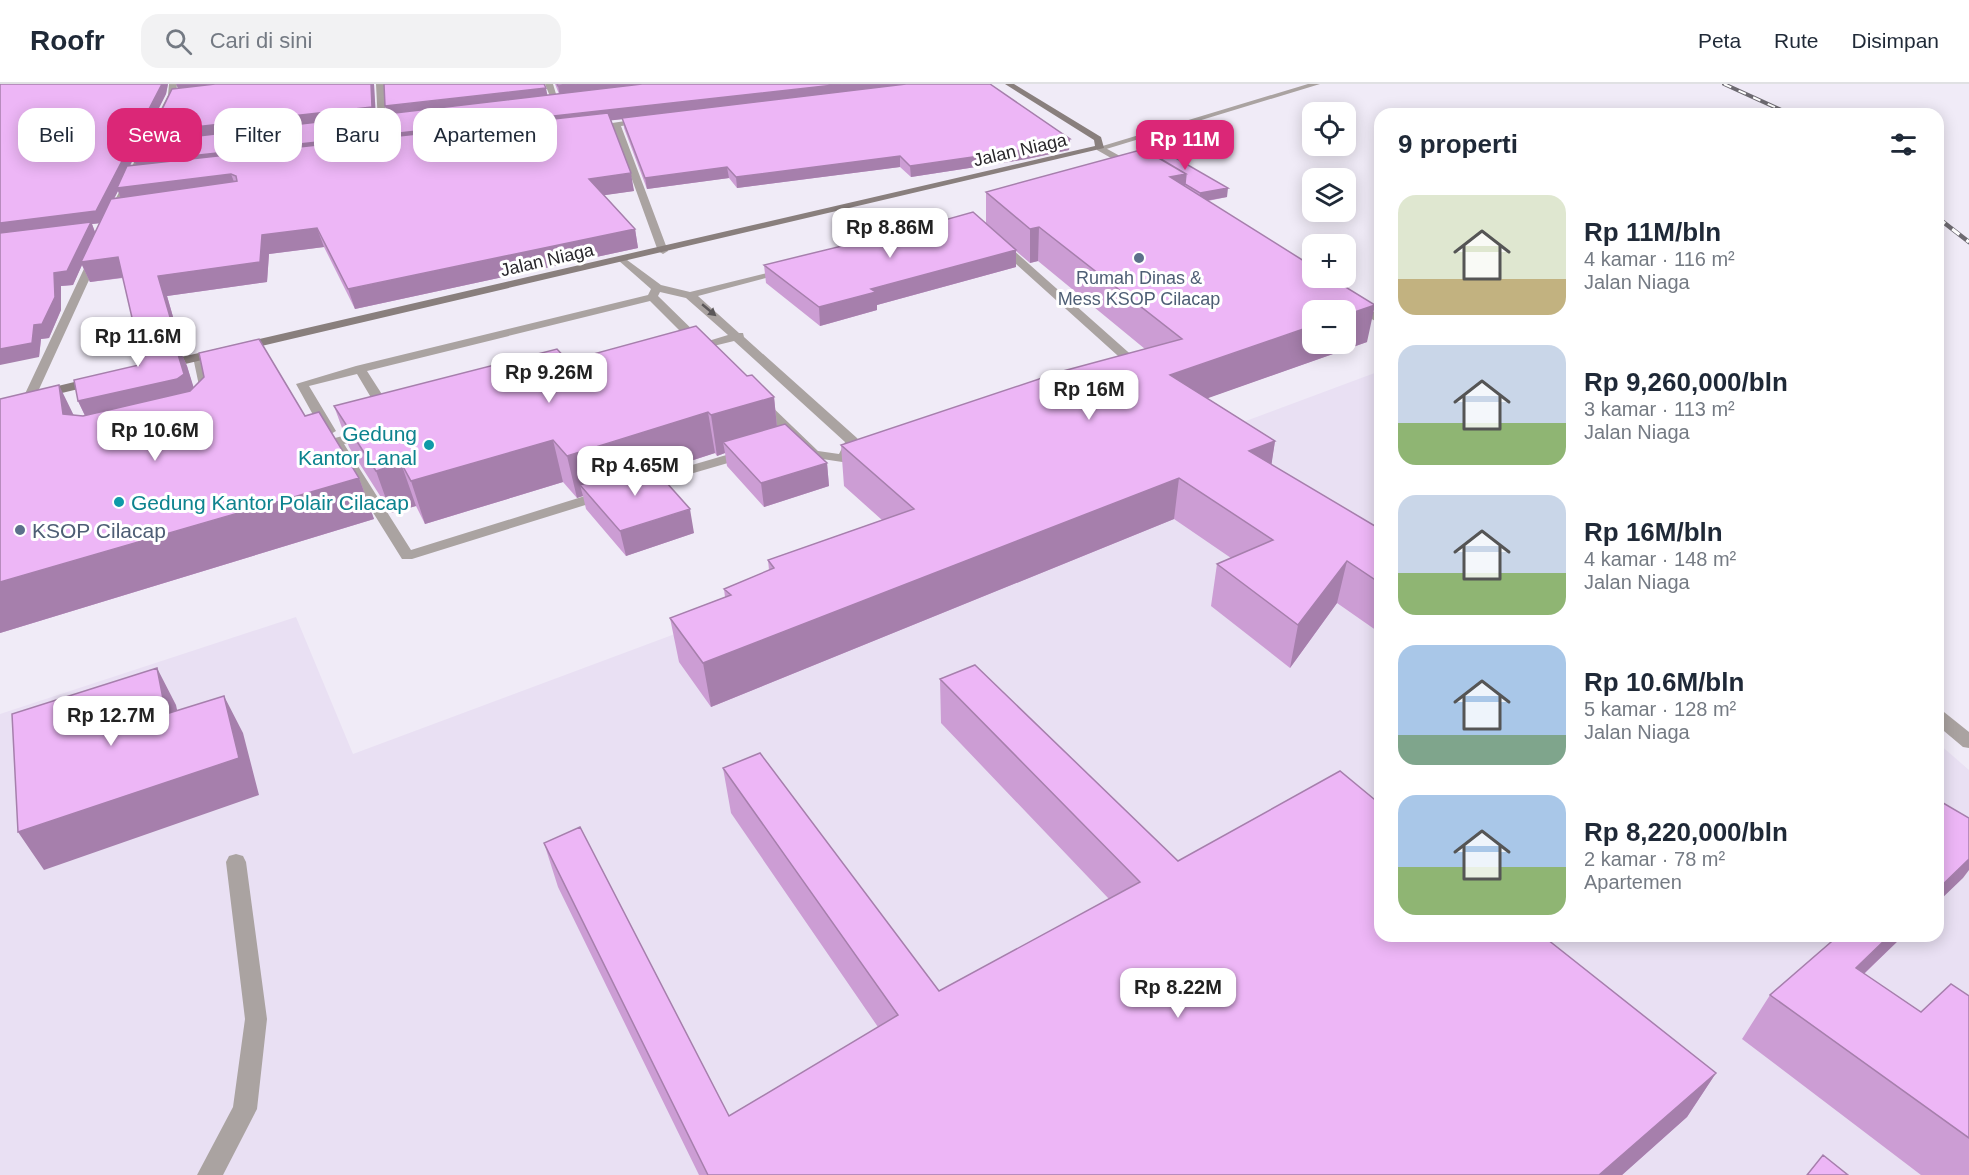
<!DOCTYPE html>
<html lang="id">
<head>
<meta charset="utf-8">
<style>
	:root { --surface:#fff; --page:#f2f2f3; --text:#1f2937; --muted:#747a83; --line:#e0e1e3; --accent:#db2777 }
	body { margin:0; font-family:Helvetica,sans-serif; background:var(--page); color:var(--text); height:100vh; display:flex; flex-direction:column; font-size:22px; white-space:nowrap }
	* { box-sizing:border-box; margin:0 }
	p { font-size:20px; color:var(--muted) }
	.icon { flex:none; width:33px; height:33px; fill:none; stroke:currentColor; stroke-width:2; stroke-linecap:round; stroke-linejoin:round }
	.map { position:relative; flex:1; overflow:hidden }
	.side { position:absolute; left:1374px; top:24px; width:570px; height:834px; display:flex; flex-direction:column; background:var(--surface); border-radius:18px; box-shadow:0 3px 15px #0003 }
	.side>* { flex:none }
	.guide { position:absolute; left:18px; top:24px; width:570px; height:54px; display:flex; gap:12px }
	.buttons { position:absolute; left:1302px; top:18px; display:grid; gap:12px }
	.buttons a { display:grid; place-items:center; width:54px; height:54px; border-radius:12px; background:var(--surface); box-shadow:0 3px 15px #0003; font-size:30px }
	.price { position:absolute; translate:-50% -51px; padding:0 14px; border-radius:12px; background:#fff; color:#222; font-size:20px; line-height:39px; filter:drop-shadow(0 2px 3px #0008) }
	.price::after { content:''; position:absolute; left:50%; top:36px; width:18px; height:14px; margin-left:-9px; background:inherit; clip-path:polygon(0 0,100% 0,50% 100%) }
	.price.active { background:var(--accent); color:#fff }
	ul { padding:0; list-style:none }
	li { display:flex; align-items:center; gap:18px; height:150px; padding:0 24px }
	li span { display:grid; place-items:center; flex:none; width:168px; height:120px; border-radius:18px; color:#555 }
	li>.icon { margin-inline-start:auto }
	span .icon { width:72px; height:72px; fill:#fffc; stroke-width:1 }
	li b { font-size:26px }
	h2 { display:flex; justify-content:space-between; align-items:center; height:72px; padding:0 24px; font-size:26px }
	.tag { padding:0 21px; border-radius:18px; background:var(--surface); box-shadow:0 3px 15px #0003; font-size:21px; line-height:54px }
	.tag.active { background:var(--accent); color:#fff }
	header { display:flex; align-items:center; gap:36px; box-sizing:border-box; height:84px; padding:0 30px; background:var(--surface); border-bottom:2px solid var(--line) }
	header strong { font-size:28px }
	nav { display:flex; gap:33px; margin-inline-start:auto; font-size:21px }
	.search { width:420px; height:54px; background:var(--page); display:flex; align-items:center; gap:15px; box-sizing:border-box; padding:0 21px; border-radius:18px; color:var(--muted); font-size:22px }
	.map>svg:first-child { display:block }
	.built { fill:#e9e0f3 }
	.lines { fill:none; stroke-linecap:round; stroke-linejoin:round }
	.service { fill:#aaa3a1; fill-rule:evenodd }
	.minor { fill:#aaa3a1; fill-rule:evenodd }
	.secondary { fill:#897f7d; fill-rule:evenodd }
	.rail-far1-casing { stroke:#6d6a71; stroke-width:4 }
	.rail-casing { stroke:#6d6a71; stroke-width:4.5 }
	.rail-far1 { stroke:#fff; stroke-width:2; stroke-dasharray:8; stroke-linecap:butt }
	.rail { stroke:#fff; stroke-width:3; stroke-dasharray:9; stroke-linecap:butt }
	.wall { fill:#cc9dd4; fill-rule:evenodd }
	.shaded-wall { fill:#a67fac }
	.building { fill:#edb6f6; stroke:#a67fac; stroke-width:1.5 }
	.oneway { fill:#5b5759 }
	.service-dot { fill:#5c6f8a; stroke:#fff; stroke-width:2 }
	.culture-dot { fill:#0f9aa8; stroke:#fff; stroke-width:2 }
	.labels { text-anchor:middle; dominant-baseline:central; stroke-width:6; stroke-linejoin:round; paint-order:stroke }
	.far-street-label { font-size:18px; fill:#272529; stroke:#fff }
	.far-service-label { font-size:18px; fill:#4e5e75; stroke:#fff }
	.culture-label { font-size:21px; fill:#0d838f; stroke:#fff; text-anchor:end }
	.service-label { font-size:21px; fill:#4e5e75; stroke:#fff; text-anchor:start }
</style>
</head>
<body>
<header>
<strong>Roofr</strong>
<div class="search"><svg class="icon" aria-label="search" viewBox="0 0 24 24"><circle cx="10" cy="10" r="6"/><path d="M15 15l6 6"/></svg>Cari di sini</div>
<nav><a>Peta</a><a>Rute</a><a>Disimpan</a></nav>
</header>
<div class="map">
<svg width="1969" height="1091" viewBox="0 0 1969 1091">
	<rect width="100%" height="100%" fill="#f0ebf7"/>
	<path class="built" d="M 1380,287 L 1380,852 L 1938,852 L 1938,659 L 1969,686 L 1969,1091 L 0,1091 L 0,630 L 296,533 L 353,670 Z"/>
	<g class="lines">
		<path class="service" d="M 1100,61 L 1138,82 L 1140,84 L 1132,86 L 1097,66 L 1096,64 Z
			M 995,157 L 1003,157 L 1145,283 L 1145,289 L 1137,289 L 995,161 Z
			M 623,173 L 661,201 L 690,208 L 792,183 L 792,187 L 698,212 L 739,249 L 743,249 L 744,253 L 857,354 L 859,357 L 852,373 L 869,376 L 869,382 L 809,373 L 756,323 L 756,317 L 766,317 L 818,367 L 839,370 L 845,358 L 734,257 L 689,268 L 689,262 L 694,261 L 650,217 L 367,287 L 394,329 L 392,332 L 382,332 L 357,290 L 309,302 L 336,347 L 329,351 L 322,347 L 296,300 L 356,282 L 648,211 L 651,205 L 618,176 ZM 660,208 L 686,214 L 728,251 L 705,258 L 658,212 Z
			M 1352,219 L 1360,219 L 1380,232 L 1380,240 L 1352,223 Z
			M 199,269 L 205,273 L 214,316 L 208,320 L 202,316 L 193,273 Z
			M 366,346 L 371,347 L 371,353 L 344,360 L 411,466 L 601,407 L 606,406 L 613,410 L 611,413 L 412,475 L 402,475 L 329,358 L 331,355 Z
			M 747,365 L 754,369 L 752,372 L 642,404 L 635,400 L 637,397 Z
			M 1938,626 L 1944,628 L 1969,648 L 1969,664 L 1963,663 L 1938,642 Z
			M 236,770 L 243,772 L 246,778 L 267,935 L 257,1025 L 223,1091 L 197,1091 L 233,1023 L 245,935 L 226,778 L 229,772 Z"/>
		<path class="minor" d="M 169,0 L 177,0 L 176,11 L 116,134 L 107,136 L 106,134 L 168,11 Z
			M 376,0 L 384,0 L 386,39 L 382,42 L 378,39 Z
			M 545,0 L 553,0 L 559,20 L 553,20 Z
			M 1308,0 L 1320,0 L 1103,66 L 1096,64 Z
			M 645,34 L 648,39 L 621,42 L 668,167 L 663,170 L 658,167 L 613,43 L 590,46 L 586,43 Z
			M 95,169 L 100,172 L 35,314 L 29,318 L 24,317 L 23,314 L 90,172 Z"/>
		<path class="secondary" d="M 1005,0 L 1014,0 L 1101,53 L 1104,64 L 164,285 L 158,281 L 164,277 L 1095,62 L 1094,56 Z
			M 95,293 L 99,294 L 99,300 L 0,324 L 0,316 Z"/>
		<defs>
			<path id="rail-far1" d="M 1724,0 L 1790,30"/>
			<path id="rail" d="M 1938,134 L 1969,158"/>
		</defs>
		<use href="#rail-far1" class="rail-far1-casing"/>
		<use href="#rail" class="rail-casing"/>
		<use href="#rail-far1" class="rail-far1"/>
		<use href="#rail" class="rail"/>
	</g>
	<path class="wall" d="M 0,0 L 168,0 L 166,10 L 130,82 L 137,81 L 154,57 L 178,4 L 176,0 L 374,0 L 375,31 L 387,30 L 385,22 L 559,10 L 555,0 L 990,0 L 1070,55 L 1069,66 L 1027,75 L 911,93 L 900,83 L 737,104 L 729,94 L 647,105 L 624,44 L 623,35 L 611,36 L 634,107 L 604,111 L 635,145 L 638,164 L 355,225 L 324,163 L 269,170 L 267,198 L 167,212 L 184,271 L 182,271 L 187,282 L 193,303 L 305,332 L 359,394 L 374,435 L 0,549 L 0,315 L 74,331 L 85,332 L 78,317 L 139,281 L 136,251 L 123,194 L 90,198 L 82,181 L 73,201 L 61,202 L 61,226 L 49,254 L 41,255 L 39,273 ZM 118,107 L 121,113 L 114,114 ZM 100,139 L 95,148 L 92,140 Z
		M 1141,54 L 1227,113 L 1208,117 L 1367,258 L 1207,314 L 1275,357 L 1271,381 L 1380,445 L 1380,549 L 1337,519 L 1290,584 L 1211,522 L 1217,480 L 1231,474 L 1174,435 L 711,623 L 679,578 L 670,534 L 725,513 L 724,505 L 769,486 L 768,476 L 882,436 L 844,402 L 841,361 L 1145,265 L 1038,177 L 1030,179 L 1016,167 L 1016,183 L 877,221 L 877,226 L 820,242 L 766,199 L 764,181 L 852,162 L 986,139 L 986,108 L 1141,66 Z
		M 568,277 L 774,313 L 777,342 L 827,379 L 829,402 L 764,423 L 727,382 L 725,369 L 717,372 L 715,369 L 657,388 L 694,449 L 626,472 L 586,425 L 583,412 L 577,414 L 563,398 L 425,440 L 416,422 L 391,429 L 349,363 L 334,322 Z
		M 940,595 L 1178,777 L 1380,852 L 1550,852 L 1547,855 L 1716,989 L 1687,1033 L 1622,1091 L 699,1091 L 558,803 L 544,759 L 729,1032 L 878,943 L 731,729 L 723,684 L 939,907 L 1109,815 L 941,639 Z
		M 1827,852 L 1903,852 L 1864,890 L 1921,928 L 1969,912 L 1969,1091 L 1921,1091 L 1742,955 L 1770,911 L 1833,856 Z"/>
	<path class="shaded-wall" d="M 162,0 L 168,0 L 166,10 L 119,103 L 231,90 L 238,108 L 124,122 L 118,107 L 102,139 L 92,140 L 96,151 L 118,173 L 127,193 L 90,198 L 82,181 L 73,201 L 61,202 L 61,226 L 49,254 L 41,255 L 39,273 L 0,281 L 0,139 Z
		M 176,0 L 261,0 L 179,6 Z
		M 371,0 L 374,0 L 376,34 L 155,59 L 151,48 Z
		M 577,0 L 669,0 L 560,13 L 558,2 Z
		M 843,0 L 937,0 L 140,89 L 135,78 Z
		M 546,4 L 548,14 L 388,32 L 385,22 Z
		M 1070,55 L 1069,66 L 1027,75 L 911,93 L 910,82 Z
		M 900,72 L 900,83 L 737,104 L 736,93 Z
		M 727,83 L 729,94 L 647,105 L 645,94 Z
		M 631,89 L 634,107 L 592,113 L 589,95 Z
		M 1186,90 L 1183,122 L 1170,93 Z
		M 1228,104 L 1227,113 L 1199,118 L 1200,109 Z
		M 1039,143 L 1038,177 L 1030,179 L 1030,145 Z
		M 317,144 L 324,163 L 269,170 L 267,198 L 167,212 L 184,271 L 182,271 L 187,282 L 202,330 L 98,358 L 78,317 L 148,279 L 158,192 L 262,151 Z
		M 635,145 L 638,164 L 355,225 L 348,205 Z
		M 1016,166 L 1016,183 L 877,221 L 877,226 L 820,242 L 819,223 L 871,205 Z
		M 1375,221 L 1367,258 L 1166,329 L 1170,291 L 1312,242 L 1312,260 L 1346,260 L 1346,231 Z
		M 59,301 L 78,340 L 63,330 Z
		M 774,313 L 778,353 L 723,358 L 725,369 L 717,372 L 711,331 Z
		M 708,328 L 715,369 L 588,410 L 580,401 L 583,412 L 577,414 L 567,372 Z
		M 553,356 L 563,398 L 425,440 L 411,397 Z
		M 1275,357 L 1269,397 L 1249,367 Z
		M 401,379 L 416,422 L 391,429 L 376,387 Z
		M 827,379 L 829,402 L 764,423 L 761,399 Z
		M 359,394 L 374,435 L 0,549 L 0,498 Z
		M 1179,394 L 1174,435 L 711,623 L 703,579 Z
		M 690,425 L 694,449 L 626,472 L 620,447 Z
		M 1347,477 L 1337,519 L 1290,584 L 1298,541 Z
		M 157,584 L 176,621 L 186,667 L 166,630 Z
		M 224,612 L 243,649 L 259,711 L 44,786 L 18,748 Z
		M 1969,775 L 1969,786 L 1963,794 L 1938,818 L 1938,805 Z
		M 1889,852 L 1903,852 L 1824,928 L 1856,884 Z
		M 1716,989 L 1687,1033 L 1622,1091 L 1599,1091 Z"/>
	<path class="building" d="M 0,0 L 162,0 L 96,127 L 0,139 Z
		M 215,0 L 371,0 L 372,23 L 151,48 L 172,5 Z
		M 384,0 L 544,0 L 546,4 L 385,22 Z
		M 557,0 L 577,0 L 558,2 Z
		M 642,0 L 843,0 L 135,78 L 147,58 Z
		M 906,0 L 990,0 L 1070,55 L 1028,65 L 910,82 L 900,72 L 736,93 L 727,83 L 645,94 L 622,34 Z
		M 608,29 L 631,89 L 589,95 L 635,145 L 348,205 L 317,144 L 262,151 L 260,178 L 158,192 L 175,250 L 173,250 L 170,244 L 136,251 L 118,173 L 81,178 L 111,115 L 237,97 L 236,92 L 231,90 L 117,104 L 127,82 Z
		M 1141,54 L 1228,104 L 1200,109 L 1185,100 L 1186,90 L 1143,65 Z
		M 1144,65 L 1186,90 L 1170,93 L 1312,182 L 1312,194 L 1331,194 L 1375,221 L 1346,231 L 1346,226 L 1312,226 L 1312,242 L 1170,291 L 1275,357 L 1249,367 L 1380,445 L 1380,499 L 1347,477 L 1298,541 L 1217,480 L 1273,456 L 1179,394 L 703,579 L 670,534 L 731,511 L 724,505 L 774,484 L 768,476 L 914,425 L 841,361 L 1063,287 L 1182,255 L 1039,143 L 1030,145 L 986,108 Z
		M 973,128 L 1016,166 L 871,205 L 876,208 L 819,223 L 764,181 L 850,160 L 852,162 Z
		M 91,138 L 67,187 L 54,189 L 55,213 L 42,240 L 34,241 L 32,259 L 0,265 L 0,149 Z
		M 696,242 L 747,292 L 752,291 L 774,313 L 711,331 L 708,328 L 567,372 L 553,356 L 411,397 L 401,379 L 376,387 L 334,322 L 557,265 L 568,277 Z
		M 170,244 L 184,290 L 177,295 L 78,317 L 74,296 L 139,281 L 133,252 Z
		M 259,255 L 305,332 L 319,328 L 359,394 L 0,498 L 0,315 L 59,301 L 63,330 L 83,332 L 190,307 L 204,293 L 199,269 Z
		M 785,340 L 827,379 L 761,399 L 723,358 Z
		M 650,380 L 690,425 L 620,447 L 580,401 Z
		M 975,581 L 1178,777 L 1340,687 L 1380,720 L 1380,852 L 1543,852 L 1716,989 L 1599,1091 L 708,1091 L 544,759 L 580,743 L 729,1032 L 898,931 L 723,684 L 760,669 L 939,907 L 1140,798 L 940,595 Z
		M 157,584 L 166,630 L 224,612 L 239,674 L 18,748 L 12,630 Z
		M 1938,716 L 1969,734 L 1969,775 L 1938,805 Z
		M 1838,852 L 1889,852 L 1856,884 L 1921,928 L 1951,900 L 1969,912 L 1969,1054 L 1770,911 Z
		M 1823,1071 L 1848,1091 L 1807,1091 Z"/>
	<defs><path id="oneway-solid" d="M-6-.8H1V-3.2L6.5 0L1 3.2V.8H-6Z" transform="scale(1.5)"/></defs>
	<use class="oneway" href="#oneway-solid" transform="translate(709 226) rotate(40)"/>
	<g class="service-dot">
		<circle cx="1139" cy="174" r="6"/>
		<circle cx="20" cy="446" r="6"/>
	</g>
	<g class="culture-dot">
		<circle cx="429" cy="361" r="6"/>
		<circle cx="119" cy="418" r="6"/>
	</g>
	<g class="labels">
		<g class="far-street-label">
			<text transform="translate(1020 66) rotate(-13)">Jalan Niaga</text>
			<text transform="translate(547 176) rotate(-13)">Jalan Niaga</text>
		</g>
		<g class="far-service-label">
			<text x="1139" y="194">Rumah Dinas &amp;<tspan x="1139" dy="21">Mess KSOP Cilacap</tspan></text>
		</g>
		<g class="culture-label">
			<text x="417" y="349">Gedung<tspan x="417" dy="24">Kantor Lanal</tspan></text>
			<text x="131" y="418" text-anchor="start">Gedung Kantor Polair Cilacap</text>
		</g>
		<g class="service-label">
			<text x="32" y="446">KSOP Cilacap</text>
		</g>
	</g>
</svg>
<div class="buttons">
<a><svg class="icon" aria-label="locate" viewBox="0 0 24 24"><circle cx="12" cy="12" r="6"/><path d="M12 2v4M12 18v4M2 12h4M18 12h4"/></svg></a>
<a><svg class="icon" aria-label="layers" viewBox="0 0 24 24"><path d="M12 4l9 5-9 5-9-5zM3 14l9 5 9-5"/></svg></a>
<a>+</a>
<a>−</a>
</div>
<b class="price active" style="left:1185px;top:87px">Rp 11M</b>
<b class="price" style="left:890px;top:175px">Rp 8.86M</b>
<b class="price" style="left:138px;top:284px">Rp 11.6M</b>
<b class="price" style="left:549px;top:320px">Rp 9.26M</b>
<b class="price" style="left:1089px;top:337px">Rp 16M</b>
<b class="price" style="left:155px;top:378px">Rp 10.6M</b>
<b class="price" style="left:635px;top:413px">Rp 4.65M</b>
<b class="price" style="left:111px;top:663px">Rp 12.7M</b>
<b class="price" style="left:1178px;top:935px">Rp 8.22M</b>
<div class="guide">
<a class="tag">Beli</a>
<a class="tag active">Sewa</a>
<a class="tag">Filter</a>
<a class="tag">Baru</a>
<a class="tag">Apartemen</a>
</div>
<section class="side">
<h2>9 properti<svg class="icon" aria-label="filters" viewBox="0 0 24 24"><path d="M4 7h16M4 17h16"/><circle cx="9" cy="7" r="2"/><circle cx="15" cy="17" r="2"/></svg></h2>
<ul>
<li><span style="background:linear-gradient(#dfe7d0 70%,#c2b280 0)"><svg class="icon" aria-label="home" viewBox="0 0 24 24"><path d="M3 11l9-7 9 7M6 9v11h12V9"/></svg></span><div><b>Rp 11M/bln</b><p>4 kamar · 116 m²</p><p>Jalan Niaga</p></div></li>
<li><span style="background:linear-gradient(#c9d6e8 65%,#8fb573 0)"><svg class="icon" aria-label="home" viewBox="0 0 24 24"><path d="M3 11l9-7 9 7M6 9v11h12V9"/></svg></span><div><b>Rp 9,260,000/bln</b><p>3 kamar · 113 m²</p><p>Jalan Niaga</p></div></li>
<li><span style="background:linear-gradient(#c9d6e8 65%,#8fb573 0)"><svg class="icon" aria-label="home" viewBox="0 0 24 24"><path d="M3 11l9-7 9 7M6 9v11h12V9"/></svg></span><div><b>Rp 16M/bln</b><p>4 kamar · 148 m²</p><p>Jalan Niaga</p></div></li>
<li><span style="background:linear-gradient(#a9c7e8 75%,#7fa58c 0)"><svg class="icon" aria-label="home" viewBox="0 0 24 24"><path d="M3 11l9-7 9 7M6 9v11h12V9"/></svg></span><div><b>Rp 10.6M/bln</b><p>5 kamar · 128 m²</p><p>Jalan Niaga</p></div></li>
<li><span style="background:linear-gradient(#a9c7e8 60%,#8fb573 0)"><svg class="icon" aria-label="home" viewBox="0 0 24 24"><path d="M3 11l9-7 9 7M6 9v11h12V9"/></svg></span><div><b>Rp 8,220,000/bln</b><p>2 kamar · 78 m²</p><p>Apartemen</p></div></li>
</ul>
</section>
</div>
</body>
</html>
